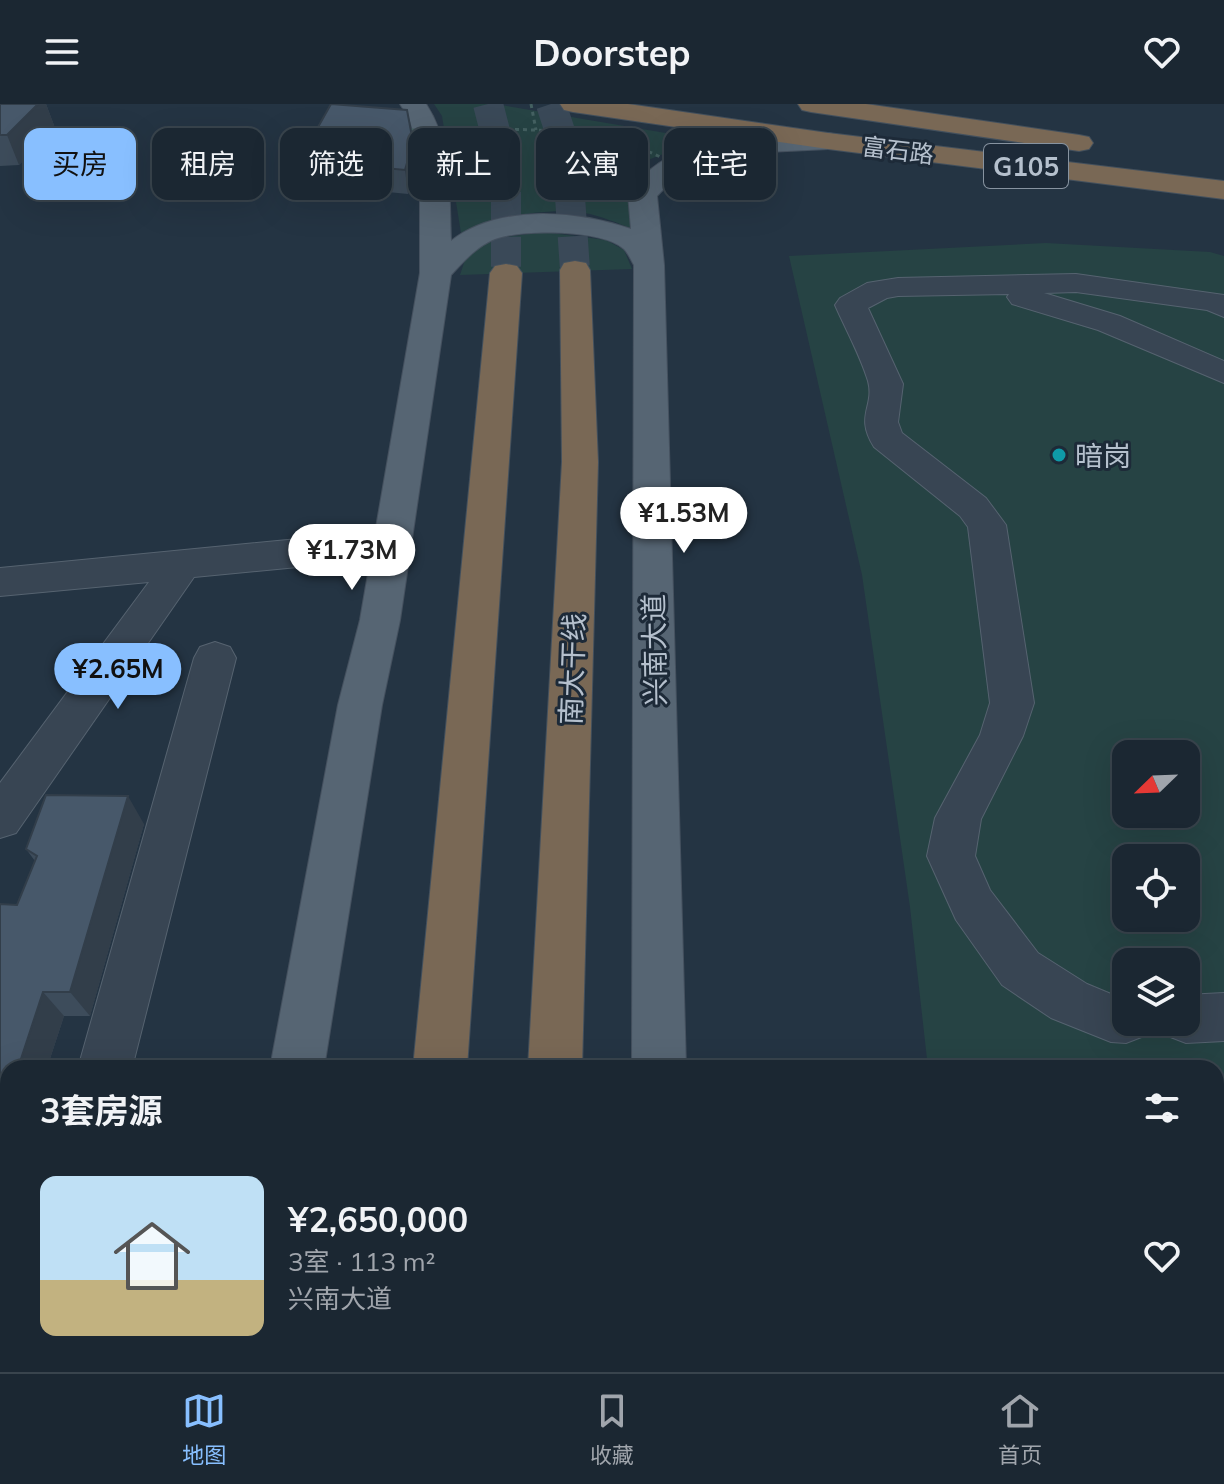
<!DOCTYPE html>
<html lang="zh">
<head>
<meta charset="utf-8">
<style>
	:root { --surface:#1b2732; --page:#242f3a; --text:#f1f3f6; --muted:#a0a5ac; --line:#39444d; --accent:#88bfff }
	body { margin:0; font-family:Mulish,"Noto Sans SC",sans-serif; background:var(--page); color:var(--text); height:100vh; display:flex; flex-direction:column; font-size:30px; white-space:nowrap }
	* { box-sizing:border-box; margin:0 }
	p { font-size:26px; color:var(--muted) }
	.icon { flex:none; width:44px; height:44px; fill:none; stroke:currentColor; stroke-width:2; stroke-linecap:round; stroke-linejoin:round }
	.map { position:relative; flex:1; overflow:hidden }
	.details { position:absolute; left:0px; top:956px; width:1224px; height:312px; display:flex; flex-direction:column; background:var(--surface); border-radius:24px 24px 0 0; box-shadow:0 8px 32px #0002,0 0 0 2px var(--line) }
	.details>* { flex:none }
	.top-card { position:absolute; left:24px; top:24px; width:800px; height:72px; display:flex; gap:16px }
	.needle { width:52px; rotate:247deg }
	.tools { position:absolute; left:1112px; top:636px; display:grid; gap:16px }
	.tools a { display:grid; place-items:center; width:88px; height:88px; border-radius:16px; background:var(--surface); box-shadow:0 8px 32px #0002,0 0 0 2px var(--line); font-size:40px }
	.price { position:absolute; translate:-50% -68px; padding:0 18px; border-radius:28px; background:#fff; color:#222; font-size:26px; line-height:52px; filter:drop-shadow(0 2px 4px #0008) }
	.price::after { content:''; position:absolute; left:50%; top:48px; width:24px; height:18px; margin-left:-12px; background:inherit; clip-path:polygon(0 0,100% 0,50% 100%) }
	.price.selected { background:var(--accent); color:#111 }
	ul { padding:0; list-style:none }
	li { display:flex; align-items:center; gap:24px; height:200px; padding:0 40px }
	li span { display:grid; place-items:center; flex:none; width:224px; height:160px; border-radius:16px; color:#555 }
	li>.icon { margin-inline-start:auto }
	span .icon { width:96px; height:96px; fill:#fffc; stroke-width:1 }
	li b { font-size:34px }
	h2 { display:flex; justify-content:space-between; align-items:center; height:96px; padding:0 40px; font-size:34px }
	.pill { padding:0 28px; border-radius:16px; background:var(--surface); box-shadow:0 8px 32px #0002,0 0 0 2px var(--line); font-size:28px; line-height:72px }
	.pill.selected { background:var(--accent); color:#111 }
	header { display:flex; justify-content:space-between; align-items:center; height:104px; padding:0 40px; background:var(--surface); font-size:36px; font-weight:700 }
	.menu { display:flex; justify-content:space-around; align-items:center; height:112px; border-top:2px solid var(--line); background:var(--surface); font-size:22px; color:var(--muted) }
	.menu a { display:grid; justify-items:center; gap:4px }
	.menu .selected { color:var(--accent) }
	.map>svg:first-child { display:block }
	.green { fill:#264344; fill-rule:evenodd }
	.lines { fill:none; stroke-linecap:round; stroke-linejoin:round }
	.highway-tunnel { stroke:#3a4958; stroke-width:30; stroke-dasharray:30 15; stroke-linecap:butt }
	.minor-casing { stroke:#566370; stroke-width:2 }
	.major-casing { stroke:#45515f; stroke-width:2 }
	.highway-casing { stroke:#43505d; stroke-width:2 }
	.path { stroke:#446061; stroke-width:3; stroke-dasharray:4 4; stroke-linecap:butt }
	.minor { fill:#384553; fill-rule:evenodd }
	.major { fill:#566573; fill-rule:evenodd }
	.highway { fill:#796855; fill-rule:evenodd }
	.path-bridge { stroke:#446061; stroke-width:3; stroke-dasharray:4 4; stroke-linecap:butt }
	.wall { fill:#3d4c5b }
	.shaded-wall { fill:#323e4a }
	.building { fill:#47586a; stroke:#323e4a; stroke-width:2 }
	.culture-dot { fill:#0f9aa8; stroke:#1d2a38; stroke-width:3 }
	.labels { text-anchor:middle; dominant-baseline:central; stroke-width:6; stroke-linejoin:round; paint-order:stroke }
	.far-street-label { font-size:24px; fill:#b5c0cd; stroke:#1d2a38 }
	.shield { fill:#1d2a38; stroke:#8793a0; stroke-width:2 }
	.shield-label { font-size:26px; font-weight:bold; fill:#b5c0cd }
	.poi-label { font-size:28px; fill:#b5c0cd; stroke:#1d2a38; text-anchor:start }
	.street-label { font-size:28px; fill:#b5c0cd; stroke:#1d2a38 }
</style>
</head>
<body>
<header><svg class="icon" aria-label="menu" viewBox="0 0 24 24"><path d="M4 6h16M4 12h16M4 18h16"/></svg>Doorstep<svg class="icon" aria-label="heart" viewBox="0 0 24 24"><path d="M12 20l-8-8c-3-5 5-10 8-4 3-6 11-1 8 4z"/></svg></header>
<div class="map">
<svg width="1224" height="1268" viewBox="0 0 1224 1268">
	<rect width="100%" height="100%" fill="#243443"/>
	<path class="green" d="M 434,0 L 495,0 L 701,35 L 638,60 L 627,87 L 633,125 C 617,119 601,112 585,109 C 548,103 494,113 461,129 L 442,12 Z
		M 544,128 L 606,136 L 624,146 L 632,165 L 460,171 L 467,150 L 492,135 Z
		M 1046,139 L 1210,148 L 1224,152 L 1224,1268 L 963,1268 L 962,1260 L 1216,1260 L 1216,964 L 928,964 L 910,803 L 862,471 L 789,152 ZM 1126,650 L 1186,650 L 1186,710 L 1126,710 ZM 1126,754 L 1186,754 L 1186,814 L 1126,814 ZM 1126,858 L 1186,858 L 1186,918 L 1126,918 Z"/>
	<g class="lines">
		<path class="highway-tunnel" d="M 488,0 L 506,70 L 506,169
			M 551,0 L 567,49 L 575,166"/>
		<defs>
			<path id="minor" d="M 1076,170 L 1224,191 L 1224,213 L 1207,206 L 1076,188 L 1044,189 L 1120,212 L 1224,257 L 1224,279 L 1098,226 L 1012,200 L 1007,193 L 1009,190 L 898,192 L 887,194 L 868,204 L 903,280 L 898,318 L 902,329 L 986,394 L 1006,421 L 1034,599 L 1023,632 L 981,715 L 975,752 L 990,786 L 1038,849 L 1087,880 L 1111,890 L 1126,891 L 1126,918 L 1151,918 L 1144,932 L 1126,939 L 1111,938 L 1051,914 L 1002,881 L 956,816 L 927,752 L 935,714 L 980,631 L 990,599 L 968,423 L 960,412 L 874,343 C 854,311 875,303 868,277 C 860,251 846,226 835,201 L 840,194 L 867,179 L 898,174 Z
				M 391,426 L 405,430 L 410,440 L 405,450 L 391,454 L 194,473 L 16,729 L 0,734 L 0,679 L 149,478 L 0,492 L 0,464 Z
				M 215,538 L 230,543 L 236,554 L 132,964 L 78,964 L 194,554 L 200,543 Z
				M 1224,889 L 1224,937 L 1186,939 L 1168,932 L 1161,918 L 1186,918 L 1186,891 Z
				M 0,1059 L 8,1059 L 8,1115 L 0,1115 Z
				M 8,1237 L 8,1260 L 58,1260 L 56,1268 L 0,1268 L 0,1251 Z"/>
			<path id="major" d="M 400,0 L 426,0 C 453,41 449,89 451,137 C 498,100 577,106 631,125 L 628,90 C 672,25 759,32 828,29 L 838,31 L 842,37 L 838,43 L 828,45 L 726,50 L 678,70 L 657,92 L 664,161 L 686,964 L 632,964 L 634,161 C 631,156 628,149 624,145 C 603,125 521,125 495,135 C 477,142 464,157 451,171 L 400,516 L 382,601 L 324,964 L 270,964 L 338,601 L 360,516 L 420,169 L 420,50 L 409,14 Z
				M 225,1260 L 287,1260 L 286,1268 L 224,1268 Z
				M 631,1260 L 693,1260 L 693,1268 L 631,1268 Z"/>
			<path id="highway" d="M 560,0 L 628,0 L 828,29 L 1224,77 L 1224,95 L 828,45 L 573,8 L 564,6 Z
				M 798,0 L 866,0 L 1079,31 L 1089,33 L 1093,39 L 1089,45 L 1079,47 L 811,8 L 802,6 Z
				M 575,157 L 586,159 L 590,166 L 598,358 L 582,964 L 528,964 L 562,358 L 560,166 L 564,159 Z
				M 506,160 L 517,162 L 522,169 L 467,964 L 413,964 L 490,169 L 495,162 Z
				M 384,1260 L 446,1260 L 446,1268 L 384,1268 Z
				M 511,1260 L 573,1260 L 573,1268 L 511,1268 Z"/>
		</defs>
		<use href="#minor" class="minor-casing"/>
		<use href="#major" class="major-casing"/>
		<use href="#highway" class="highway-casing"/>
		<path class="path" d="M 531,0 L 536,26"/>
		<use href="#minor" class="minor"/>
		<use href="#major" class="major"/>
		<use href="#highway" class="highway"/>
		<path class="path-bridge" d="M 411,26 C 482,26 558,20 627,40 C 651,47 673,59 695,71"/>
	</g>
	<path class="wall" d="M 0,0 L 46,0 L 55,24 L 19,61 L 0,62 Z
		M 331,0 L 416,62 L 408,90 L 357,85 L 357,81 L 347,81 L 345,70 L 330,69 L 328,56 L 318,56 L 313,32 Z
		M 144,720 L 90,912 L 64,912 L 47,964 L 8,964 L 8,1065 L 0,1059 L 0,800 L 17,801 L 35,757 L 26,745 Z"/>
	<path class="shaded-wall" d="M 38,0 L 46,0 L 55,24 L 19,61 L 7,31 Z
		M 413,38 L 416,62 L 408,90 L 405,66 Z
		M 128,692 L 144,720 L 90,912 L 70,888 Z
		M 43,888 L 64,912 L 47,964 L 18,964 Z"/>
	<path class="building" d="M 0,0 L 38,0 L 7,31 L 0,31 Z
		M 331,0 L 407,6 L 413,38 L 405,66 L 353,61 L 355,58 L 342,57 L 349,47 L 325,46 L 333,34 L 313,32 Z
		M 46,691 L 128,692 L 70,888 L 43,888 L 18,964 L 8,964 L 8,1050 L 0,1049 L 0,800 L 17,801 L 37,752 L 26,745 Z"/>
	<circle class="culture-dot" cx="1059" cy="351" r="8"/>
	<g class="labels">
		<g class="far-street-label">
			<text transform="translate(898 46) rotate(7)">富石路</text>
		</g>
		<rect class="shield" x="984" y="40" width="84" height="44" rx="6"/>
		<g class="shield-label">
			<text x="1026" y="62">G105</text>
		</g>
		<g class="poi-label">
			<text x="1075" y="351">暗岗</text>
		</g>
		<g class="street-label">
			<text transform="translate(654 546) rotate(-91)">兴南大道</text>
			<text transform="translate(572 565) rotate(-88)">南大干线</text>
		</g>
	</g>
</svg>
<div class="tools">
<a><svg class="needle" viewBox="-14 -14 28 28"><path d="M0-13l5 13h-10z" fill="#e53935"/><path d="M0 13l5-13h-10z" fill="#a0a5ac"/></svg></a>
<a><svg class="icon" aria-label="locate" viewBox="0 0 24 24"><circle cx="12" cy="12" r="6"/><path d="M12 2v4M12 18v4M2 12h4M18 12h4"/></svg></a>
<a><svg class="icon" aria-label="layers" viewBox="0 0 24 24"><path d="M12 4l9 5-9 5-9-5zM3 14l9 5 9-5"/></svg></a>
</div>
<b class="price" style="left:684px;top:451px">¥1.53M</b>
<b class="price" style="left:352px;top:488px">¥1.73M</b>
<b class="price selected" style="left:118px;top:607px">¥2.65M</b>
<div class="top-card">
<a class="pill selected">买房</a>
<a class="pill">租房</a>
<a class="pill">筛选</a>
<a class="pill">新上</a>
<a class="pill">公寓</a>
<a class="pill">住宅</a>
</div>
<section class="details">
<h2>3套房源<svg class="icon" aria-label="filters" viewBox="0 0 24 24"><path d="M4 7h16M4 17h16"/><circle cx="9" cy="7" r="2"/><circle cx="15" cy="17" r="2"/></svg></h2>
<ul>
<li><span style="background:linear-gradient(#bfe0f5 65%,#c2b280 0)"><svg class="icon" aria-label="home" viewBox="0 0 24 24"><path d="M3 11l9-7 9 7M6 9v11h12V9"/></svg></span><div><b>¥2,650,000</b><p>3室 · 113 m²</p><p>兴南大道</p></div><svg class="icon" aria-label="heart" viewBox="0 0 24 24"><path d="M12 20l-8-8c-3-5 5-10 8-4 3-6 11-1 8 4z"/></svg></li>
</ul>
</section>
</div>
<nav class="menu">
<a class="selected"><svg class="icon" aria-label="map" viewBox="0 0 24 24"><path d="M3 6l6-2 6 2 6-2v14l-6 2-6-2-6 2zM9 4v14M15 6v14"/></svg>地图</a>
<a><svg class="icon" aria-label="saved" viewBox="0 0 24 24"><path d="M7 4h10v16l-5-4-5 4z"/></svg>收藏</a>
<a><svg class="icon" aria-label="home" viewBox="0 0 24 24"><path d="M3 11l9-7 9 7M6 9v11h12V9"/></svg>首页</a>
</nav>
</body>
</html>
